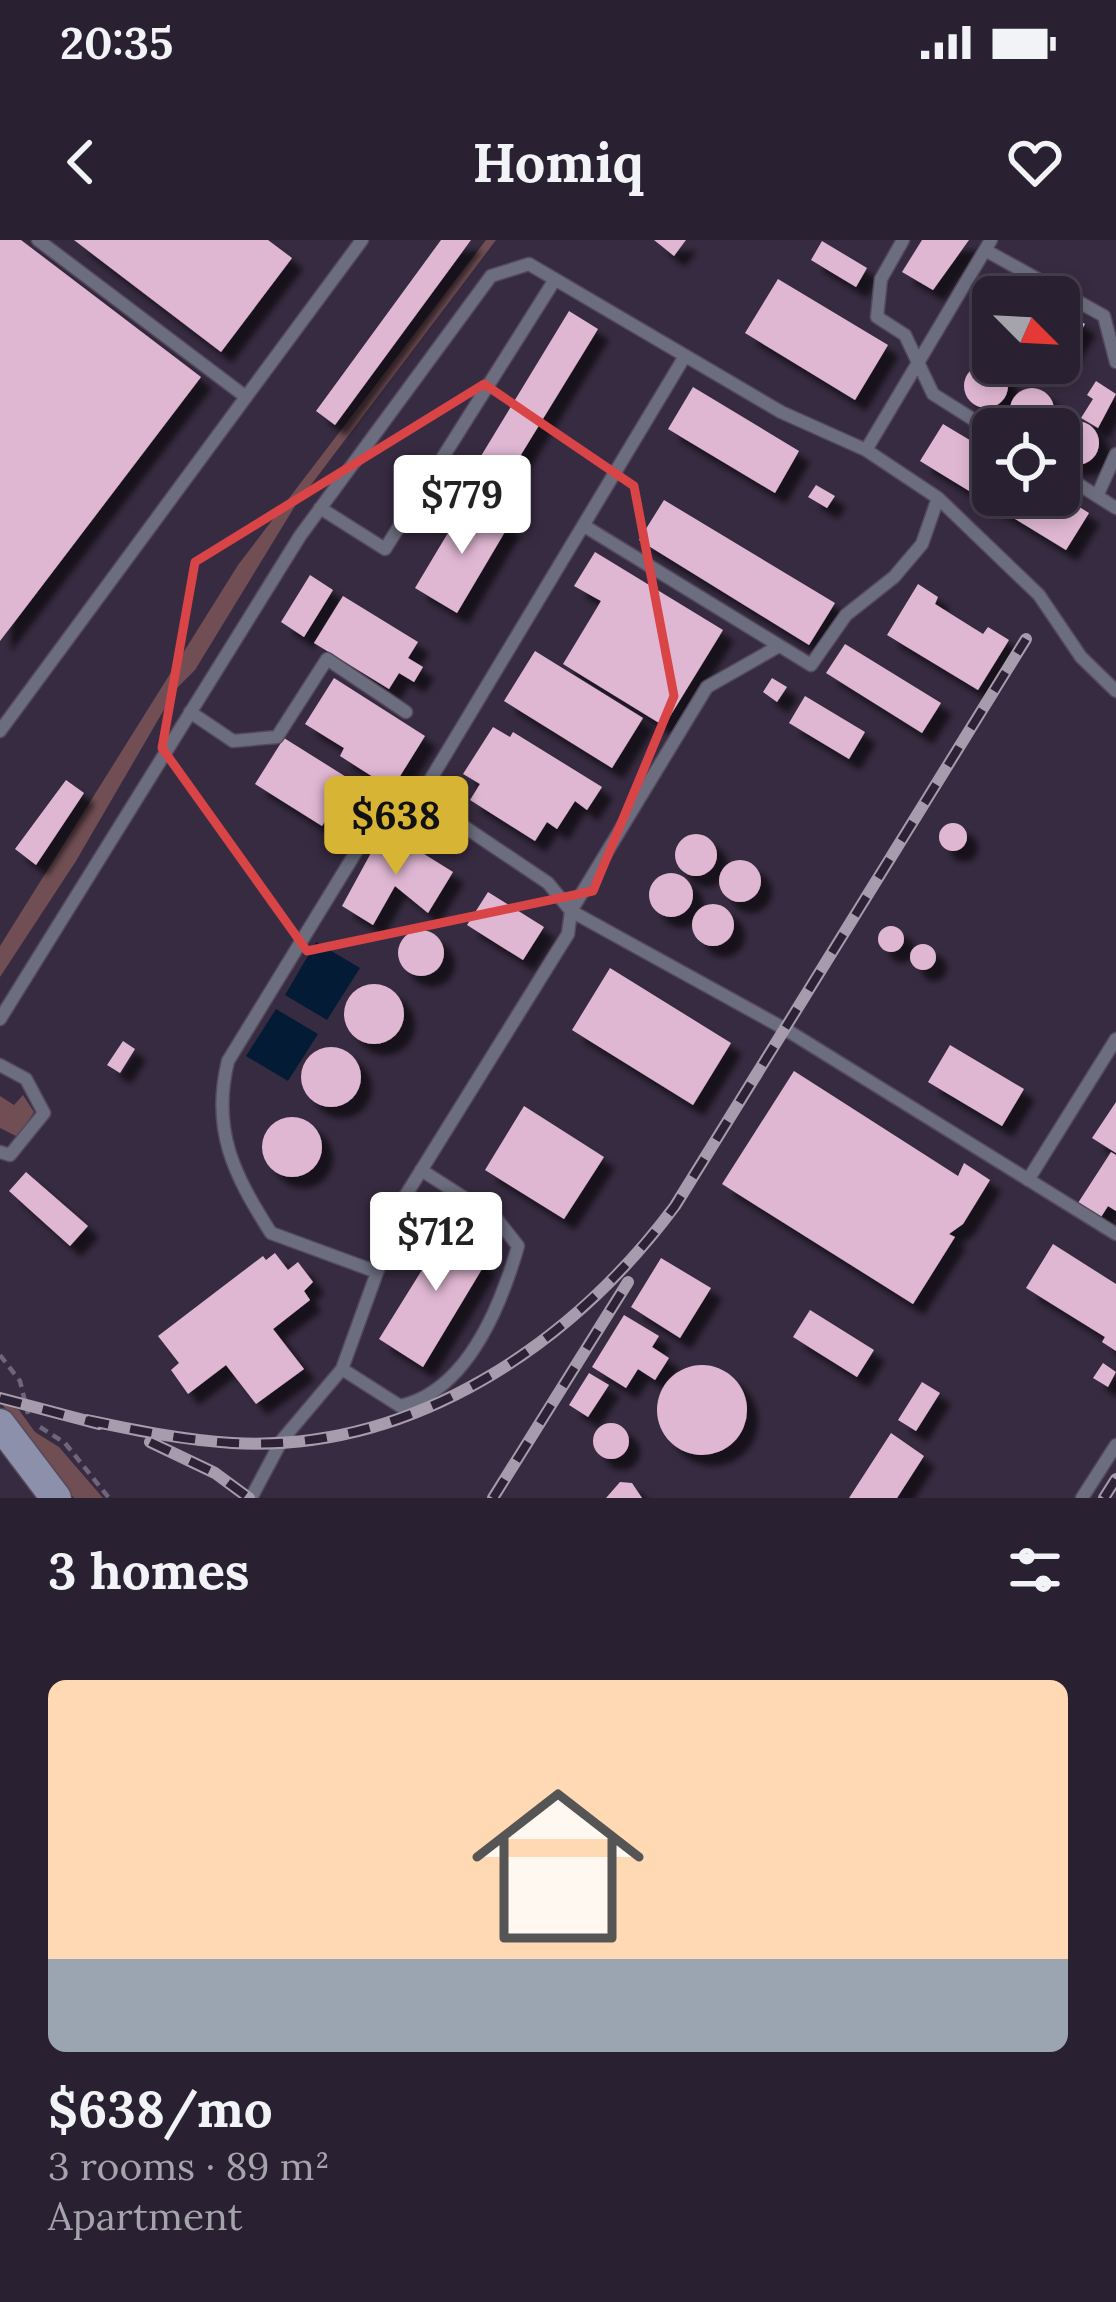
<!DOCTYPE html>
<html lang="en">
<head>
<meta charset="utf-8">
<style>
	:root { --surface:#292031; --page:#312839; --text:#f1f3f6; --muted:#a5a3ab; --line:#453e4d; --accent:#d7b434 }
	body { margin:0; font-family:Lora,serif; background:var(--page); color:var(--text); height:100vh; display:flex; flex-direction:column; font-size:45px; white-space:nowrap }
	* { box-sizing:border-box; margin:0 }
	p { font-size:39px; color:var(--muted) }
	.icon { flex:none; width:66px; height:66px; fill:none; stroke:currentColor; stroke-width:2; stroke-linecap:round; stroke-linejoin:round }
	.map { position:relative; height:1258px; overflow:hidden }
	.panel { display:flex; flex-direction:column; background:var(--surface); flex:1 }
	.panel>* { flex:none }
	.needle { width:78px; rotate:114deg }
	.tools { position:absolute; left:972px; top:36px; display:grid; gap:24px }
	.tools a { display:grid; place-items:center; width:108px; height:108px; border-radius:18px; background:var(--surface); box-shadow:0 6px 18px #0003,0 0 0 3px var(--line); font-size:60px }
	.price { position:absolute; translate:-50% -102px; padding:0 27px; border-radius:12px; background:#fff; color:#222; font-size:39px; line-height:78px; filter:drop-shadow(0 3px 6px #0008) }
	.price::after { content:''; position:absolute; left:50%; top:72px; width:36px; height:27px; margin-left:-18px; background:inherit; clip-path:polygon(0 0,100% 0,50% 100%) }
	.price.selected { background:var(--accent); color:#111 }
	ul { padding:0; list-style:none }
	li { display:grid; align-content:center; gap:24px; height:636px; padding:0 48px }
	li+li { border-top:3px solid var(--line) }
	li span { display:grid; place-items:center; height:372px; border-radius:18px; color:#555 }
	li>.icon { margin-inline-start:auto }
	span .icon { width:216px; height:216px; fill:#fffc; stroke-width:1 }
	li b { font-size:51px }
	h2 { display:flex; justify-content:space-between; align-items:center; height:144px; padding:0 48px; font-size:51px }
	.status { display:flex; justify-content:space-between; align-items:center; height:84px; padding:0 60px; background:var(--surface); direction:ltr }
	.status svg { height:33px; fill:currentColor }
	header { display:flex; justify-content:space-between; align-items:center; height:156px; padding:0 48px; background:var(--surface); font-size:54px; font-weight:700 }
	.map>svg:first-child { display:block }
	.green { fill:#714e54 }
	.water { fill:#031b35 }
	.building { fill:#e0b7d3; filter:url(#shadow) }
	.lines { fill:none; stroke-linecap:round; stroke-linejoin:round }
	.lane-casing { stroke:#54495d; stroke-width:15 }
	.secondary-casing { stroke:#54495d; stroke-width:33 }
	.path { stroke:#6f6478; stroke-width:4.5; stroke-dasharray:9 6; stroke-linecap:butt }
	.lane { stroke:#6c6e7f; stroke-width:12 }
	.secondary { stroke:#8d90ab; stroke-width:30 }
	.rail-casing { stroke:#a69cad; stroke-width:12 }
	.rail { stroke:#2d2136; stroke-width:8; stroke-dasharray:22; stroke-linecap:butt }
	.marked { fill:none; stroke:#d94446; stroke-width:9; stroke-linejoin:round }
</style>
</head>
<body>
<div class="status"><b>20:35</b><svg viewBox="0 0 49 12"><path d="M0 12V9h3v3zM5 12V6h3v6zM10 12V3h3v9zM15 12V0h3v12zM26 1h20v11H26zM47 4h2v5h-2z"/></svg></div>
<header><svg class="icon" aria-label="back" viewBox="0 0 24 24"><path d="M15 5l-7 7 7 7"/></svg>Homiq<svg class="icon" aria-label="heart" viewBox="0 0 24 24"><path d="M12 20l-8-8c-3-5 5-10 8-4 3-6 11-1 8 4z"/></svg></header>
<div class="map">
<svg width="1116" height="1258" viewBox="0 0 1116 1258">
	<defs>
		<filter id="shadow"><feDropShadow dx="11" dy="11" stdDeviation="3" flood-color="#0009"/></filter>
	</defs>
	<rect width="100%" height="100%" fill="#372b41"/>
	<path class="green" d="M 486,0 L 496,0 L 295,266 L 195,430 L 176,449 L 76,621 L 0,737 L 0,706 L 238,325 Z
		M 23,855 L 34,872 L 18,897 L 0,888 L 0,856 L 14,865 Z
		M 1,1163 L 19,1170 L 35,1192 L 59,1207 L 103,1258 L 74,1258 Z"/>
	<path class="water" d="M 316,702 L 360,728 L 327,780 L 285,755 Z
		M 276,769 L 318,794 L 288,841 L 246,816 Z"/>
	<path class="building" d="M 0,0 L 21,0 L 201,137 L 0,401 Z
		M 74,0 L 268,0 L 292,18 L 221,112 Z
		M 441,0 L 471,0 L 335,185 L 316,171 Z
		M 654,0 L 686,0 L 674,16 Z
		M 922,0 L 969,0 L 933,50 L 902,32 Z
		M 822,1 L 867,28 L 856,47 L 811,20 Z
		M 778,39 L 888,105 L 855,160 L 745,93 Z
		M 1059,67 L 1085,84 L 1058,128 L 1050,123 L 1059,123 Z
		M 569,71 L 598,89 L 492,262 L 464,244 Z
		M964 146a22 22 0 1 1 44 0a22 22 0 1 1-44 0Z
		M 1096,141 L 1116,154 L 1098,188 L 1081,178 L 1093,159 L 1087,155 Z
		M 693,147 L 799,211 L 775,253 L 668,189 Z
		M1010 170a22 22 0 1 1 44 0a22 22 0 1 1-44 0Z
		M1055 203a22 22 0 1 1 44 0a22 22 0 1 1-44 0Z
		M 943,184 L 993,214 L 993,255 L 1060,255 L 1089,273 L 1066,310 L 920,221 Z
		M 816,245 L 835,256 L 827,268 L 808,257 Z
		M 664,260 L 835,363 L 809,405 L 639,300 Z
		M 467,261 L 509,285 L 457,373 L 415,348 Z
		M 595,312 L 723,390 L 664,486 L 563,424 L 601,361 L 574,346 Z
		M 310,335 L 333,350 L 304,397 L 281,382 Z
		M 918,344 L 938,357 L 935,364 L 983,394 L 988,387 L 1009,400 L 978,450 L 887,395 Z
		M 343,356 L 418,402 L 408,418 L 423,427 L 414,442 L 399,433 L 389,449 L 314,403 Z
		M 845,404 L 941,463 L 922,493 L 826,433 Z
		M 535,411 L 643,478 L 612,528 L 504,461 Z
		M 334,438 L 425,496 L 392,549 L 340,516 L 344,508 L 305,484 Z
		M 772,438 L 787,447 L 777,462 L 763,452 Z
		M 805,456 L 865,492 L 849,519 L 789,483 Z
		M 493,487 L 510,497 L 513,492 L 602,547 L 587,570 L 575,561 L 557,589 L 547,582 L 535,601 L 470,560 L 480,544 L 463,534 Z
		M 284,498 L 351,540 L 322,586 L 255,544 Z
		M 66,540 L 84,553 L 36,625 L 15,609 Z
		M939 597a14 14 0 1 1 28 0a14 14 0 1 1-28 0Z
		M 384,589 L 453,632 L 428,673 L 395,646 L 373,685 L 342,666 Z
		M675 615a21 21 0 1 1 42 0a21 21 0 1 1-42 0Z
		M719 641a21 21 0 1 1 42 0a21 21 0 1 1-42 0Z
		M649 655a22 22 0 1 1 44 0a22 22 0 1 1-44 0Z
		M 488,652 L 544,687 L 523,720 L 467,685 Z
		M692 685a21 21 0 1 1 42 0a21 21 0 1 1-42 0Z
		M878 699a13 13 0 1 1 26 0a13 13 0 1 1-26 0Z
		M398 713a23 23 0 1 1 46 0a23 23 0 1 1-46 0Z
		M910 717a13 13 0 1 1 26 0a13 13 0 1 1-26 0Z
		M 610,728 L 731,803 L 693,865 L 572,790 Z
		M344 774a30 30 0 1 1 60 0a30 30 0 1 1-60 0Z
		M 123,801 L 135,809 L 120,833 L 107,825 Z
		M 950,805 L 1024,849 L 1002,886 L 928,842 Z
		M301 837a30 30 0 1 1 60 0a30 30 0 1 1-60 0Z
		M 794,831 L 958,936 L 964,923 L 990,940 L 963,984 L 949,994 L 955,997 L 913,1064 L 722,944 Z
		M 1116,862 L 1116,913 L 1092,898 Z
		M 524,866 L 604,917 L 564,979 L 485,930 Z
		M262 907a30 30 0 1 1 60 0a30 30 0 1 1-60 0Z
		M 1111,912 L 1116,915 L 1116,971 L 1108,966 L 1101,977 L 1078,963 Z
		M 26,932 L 88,986 L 70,1006 L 9,951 Z
		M 453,980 L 489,1001 L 478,1019 L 485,1024 L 423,1127 L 379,1099 Z
		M 1053,1004 L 1116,1044 L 1116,1111 L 1102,1102 L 1105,1097 L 1026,1048 Z
		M 275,1013 L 288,1030 L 298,1022 L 313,1042 L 304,1051 L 310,1060 L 273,1089 L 304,1129 L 256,1164 L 226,1125 L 188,1154 L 171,1130 L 179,1123 L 158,1096 L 263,1016 L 266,1020 Z
		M 661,1018 L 711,1048 L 680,1098 L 631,1067 Z
		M 810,1070 L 874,1110 L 857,1137 L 793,1097 Z
		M 624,1075 L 659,1096 L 652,1107 L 669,1118 L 655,1140 L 638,1129 L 626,1148 L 592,1127 Z
		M 1103,1123 L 1116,1132 L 1108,1147 L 1093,1138 Z
		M657 1170a45 45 0 1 1 90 0a45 45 0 1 1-90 0Z
		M 589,1133 L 609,1145 L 588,1177 L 569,1165 Z
		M 922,1142 L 940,1153 L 916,1191 L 898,1180 Z
		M593 1201a18 18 0 1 1 36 0a18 18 0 1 1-36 0Z
		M 891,1193 L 924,1216 L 897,1258 L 849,1258 Z
		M 620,1242 L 632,1243 L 642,1258 L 606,1258 Z"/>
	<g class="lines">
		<defs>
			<path id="lane" d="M 38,0 L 246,157 L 362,0
				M 903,0 L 881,39 L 877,77 L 905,95 L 933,154 L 993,192
				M 985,10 L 1104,76 L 1116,122
				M 866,210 L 991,0
				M 1059,232 L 1116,268
				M 1097,256 L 1116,214
				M 320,268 L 385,309 L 554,41
				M 586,287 L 811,425 L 846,375 L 894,337 L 922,304 L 938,258
				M 779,406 L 707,447 L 571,671 L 785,789 L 1116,994
				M 190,472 L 233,501 L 277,497 L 327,419 L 406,472
				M 0,491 L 246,157
				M 0,779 L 300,296 L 491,36 L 529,24 L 781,172 L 866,210 L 938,258 L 1039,355 L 1081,417 L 1116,451
				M 0,825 L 26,839 L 44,873 L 10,915 L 0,912
				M 1028,940 L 1116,799
				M 377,1032 L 271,993 C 234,935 211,890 228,821 L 378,576 L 426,547
				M 342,1129 L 400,1166 C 467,1151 501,1065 518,1006 L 496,978 L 421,930
				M 251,1258 L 282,1200 L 342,1129 L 404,958 L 568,694 L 571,671 L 548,643 L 435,567 L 426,547 L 685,116
				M 1082,1258 L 1116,1205"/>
			<path id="secondary" d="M 0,1184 L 56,1258"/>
		</defs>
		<use href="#lane" class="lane-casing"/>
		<use href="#secondary" class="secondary-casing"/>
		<path class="path" d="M 0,1115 L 20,1141 L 28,1174
			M 40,1187 L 65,1203 L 109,1258"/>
		<use href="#lane" class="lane"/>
		<use href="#secondary" class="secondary"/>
		<defs>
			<path id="rail" d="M 0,1158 L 99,1184
				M 87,1180 C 135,1190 182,1200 232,1203 C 413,1213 572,1104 675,966 L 1026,399
				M 150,1202 L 215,1233 L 249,1258
				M 493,1258 L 628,1042
				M 1104,1258 L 1116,1239"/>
		</defs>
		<use href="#rail" class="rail-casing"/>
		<use href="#rail" class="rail"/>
	</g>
	<path class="marked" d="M 484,144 L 634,246 L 674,456 L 593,651 L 307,711 L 162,508 L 195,322 Z"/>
</svg>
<div class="tools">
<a><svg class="needle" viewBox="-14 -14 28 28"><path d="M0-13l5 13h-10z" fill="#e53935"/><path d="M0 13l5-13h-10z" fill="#a5a3ab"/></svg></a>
<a><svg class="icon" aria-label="locate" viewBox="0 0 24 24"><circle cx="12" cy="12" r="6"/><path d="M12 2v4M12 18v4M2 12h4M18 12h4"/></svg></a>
</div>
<b class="price" style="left:462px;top:317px">$779</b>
<b class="price selected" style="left:396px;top:638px">$638</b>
<b class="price" style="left:436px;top:1054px">$712</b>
</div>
<section class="panel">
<h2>3 homes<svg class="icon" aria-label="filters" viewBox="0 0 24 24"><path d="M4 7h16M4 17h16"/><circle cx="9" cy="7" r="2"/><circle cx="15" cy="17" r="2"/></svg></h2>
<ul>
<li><span style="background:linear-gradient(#ffd9b3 75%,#9aa5b1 0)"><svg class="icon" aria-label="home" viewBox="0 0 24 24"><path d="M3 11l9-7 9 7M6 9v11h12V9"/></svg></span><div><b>$638/mo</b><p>3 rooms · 89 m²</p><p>Apartment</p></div></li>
</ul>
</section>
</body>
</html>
